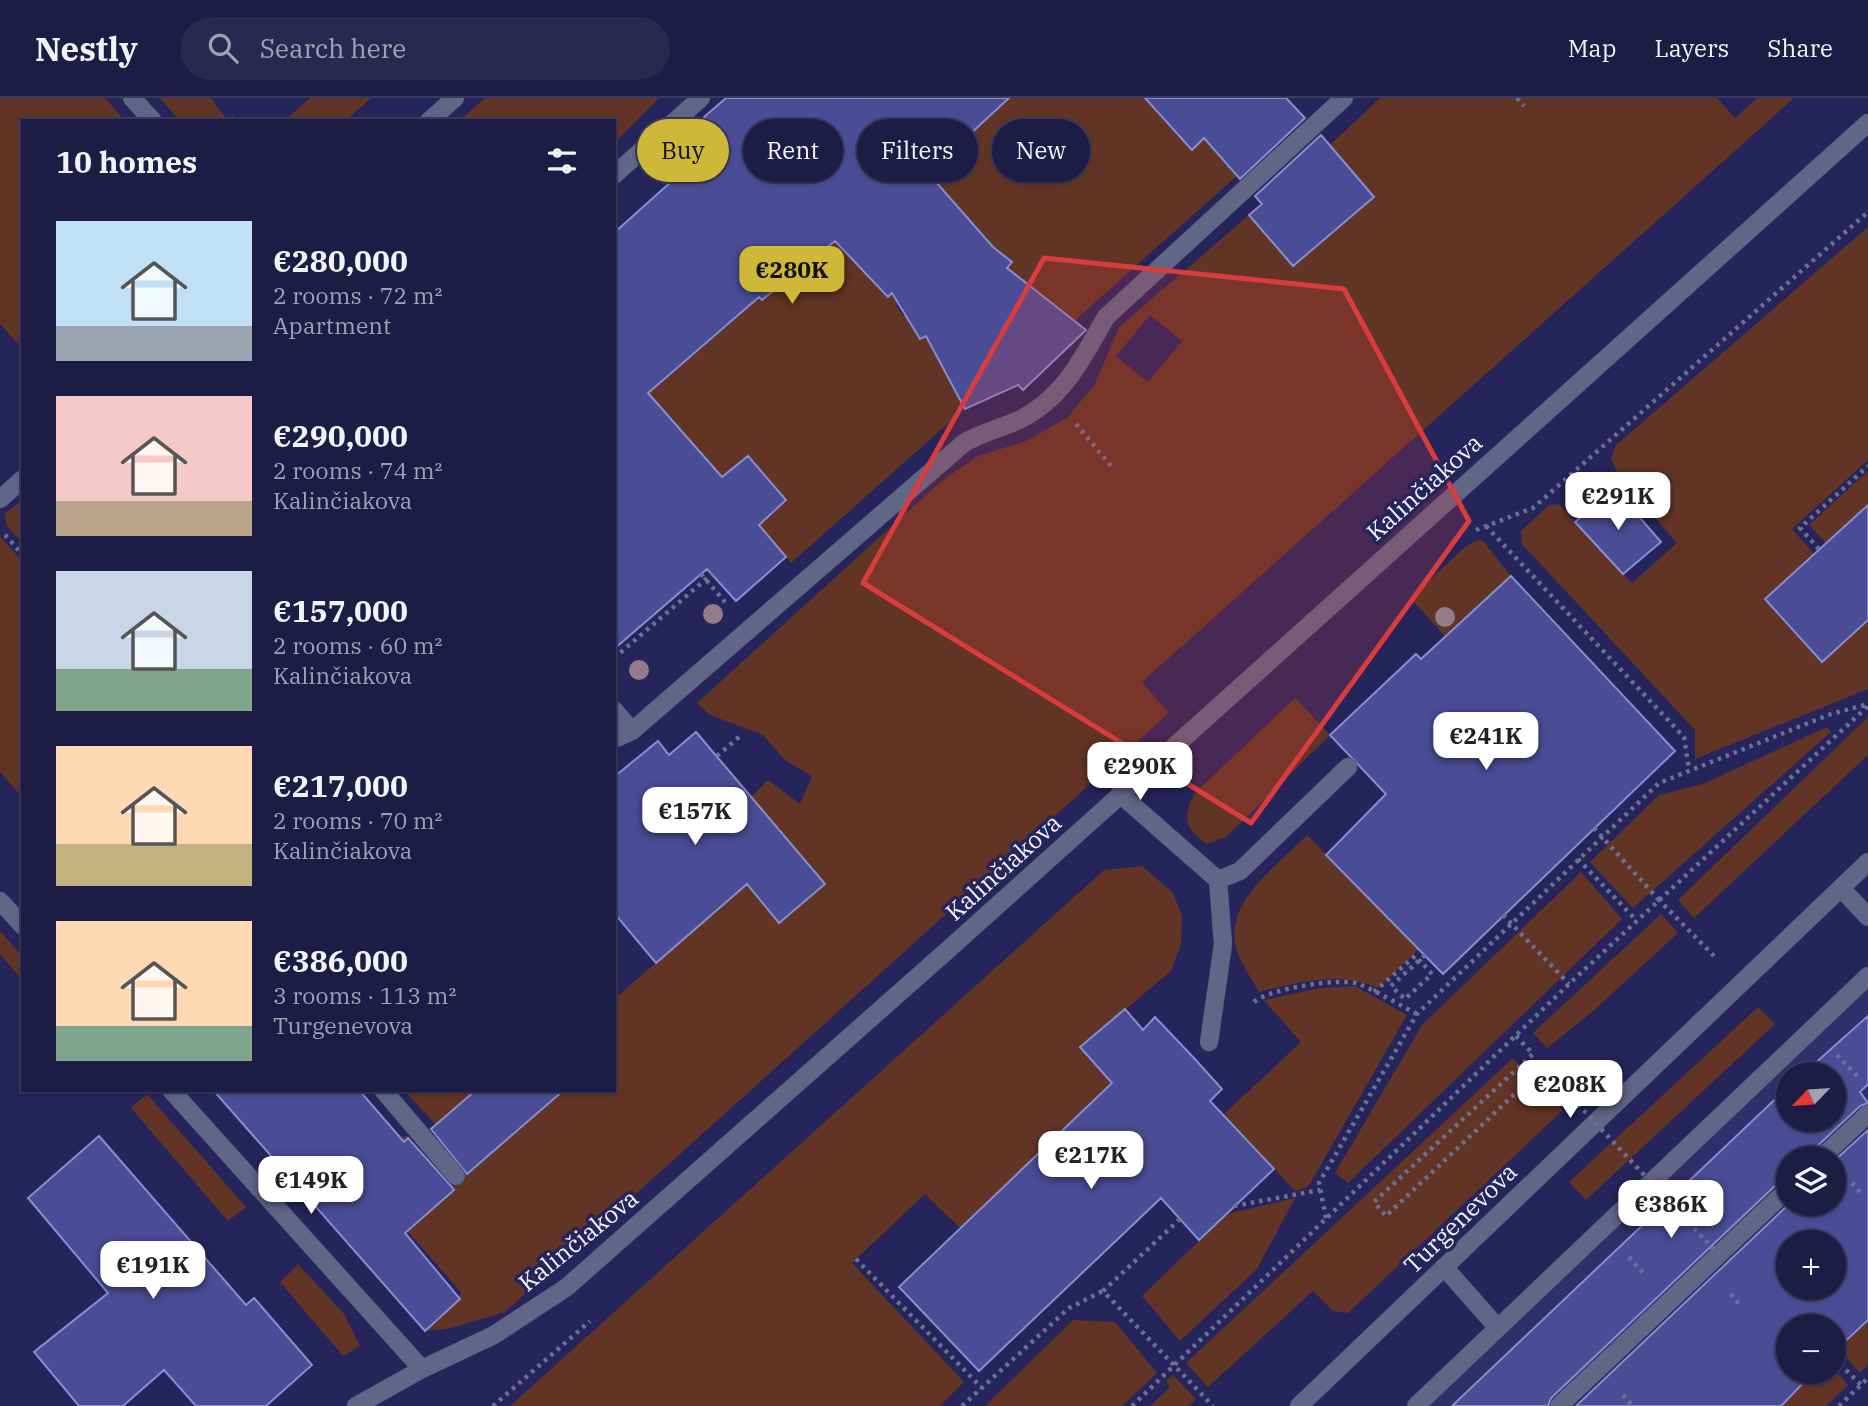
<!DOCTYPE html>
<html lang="en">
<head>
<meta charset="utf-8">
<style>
	:root { --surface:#1c1c45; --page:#292950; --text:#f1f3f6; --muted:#a0a1b3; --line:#3a3a5e; --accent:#cfb837 }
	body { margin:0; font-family:"IBM Plex Serif",serif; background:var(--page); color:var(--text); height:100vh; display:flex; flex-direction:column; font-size:26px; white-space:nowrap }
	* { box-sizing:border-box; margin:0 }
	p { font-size:23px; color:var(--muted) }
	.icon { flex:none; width:38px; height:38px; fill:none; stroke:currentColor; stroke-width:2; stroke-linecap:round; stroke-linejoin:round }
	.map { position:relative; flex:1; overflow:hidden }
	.panel { position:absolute; left:21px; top:21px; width:595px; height:973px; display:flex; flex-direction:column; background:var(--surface); border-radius:0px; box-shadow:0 2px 5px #0004,0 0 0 2px var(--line) }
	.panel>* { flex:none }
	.top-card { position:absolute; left:637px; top:21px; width:665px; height:63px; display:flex; gap:14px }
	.needle { width:46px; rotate:245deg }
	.buttons { position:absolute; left:1776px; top:964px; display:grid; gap:14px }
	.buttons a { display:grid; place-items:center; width:70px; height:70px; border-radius:50%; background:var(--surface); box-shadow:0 2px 5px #0004,0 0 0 2px var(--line); font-size:35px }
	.price { position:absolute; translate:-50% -60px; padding:0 16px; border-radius:14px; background:#fff; color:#222; font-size:23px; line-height:46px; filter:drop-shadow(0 2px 4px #0008) }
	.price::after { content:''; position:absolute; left:50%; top:42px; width:21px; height:16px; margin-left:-10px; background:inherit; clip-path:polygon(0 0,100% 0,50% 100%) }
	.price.current { background:var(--accent); color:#111 }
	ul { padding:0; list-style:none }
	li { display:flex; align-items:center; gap:21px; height:175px; padding:0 35px }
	li span { display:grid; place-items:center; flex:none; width:196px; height:140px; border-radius:0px; color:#555 }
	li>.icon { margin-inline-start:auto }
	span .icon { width:84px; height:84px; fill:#fffc; stroke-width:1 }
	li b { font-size:30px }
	h2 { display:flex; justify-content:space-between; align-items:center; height:84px; padding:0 35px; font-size:30px }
	.pill { padding:0 24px; border-radius:32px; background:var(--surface); box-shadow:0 2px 5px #0004,0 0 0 2px var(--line); font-size:24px; line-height:63px }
	.pill.current { background:var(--accent); color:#111 }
	header { display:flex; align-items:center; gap:42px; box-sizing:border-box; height:98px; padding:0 35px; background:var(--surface); border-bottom:2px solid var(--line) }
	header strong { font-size:33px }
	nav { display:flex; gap:38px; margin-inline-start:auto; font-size:24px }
	.search { width:490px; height:63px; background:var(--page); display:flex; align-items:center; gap:18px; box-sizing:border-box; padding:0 24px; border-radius:38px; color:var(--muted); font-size:26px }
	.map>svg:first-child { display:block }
	.built { fill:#2f2f6c; fill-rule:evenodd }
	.green { fill:#623425; fill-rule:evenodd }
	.building { fill:#4a4d95; stroke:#878ecf; stroke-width:2; fill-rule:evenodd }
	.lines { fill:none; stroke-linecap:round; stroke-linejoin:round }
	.service-casing { stroke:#3d3e6f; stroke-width:19 }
	.minor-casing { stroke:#3d3e6f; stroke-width:19 }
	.path { stroke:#6e6f94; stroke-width:4.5; stroke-dasharray:3.5 5; stroke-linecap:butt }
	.service { stroke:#616586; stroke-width:18 }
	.minor { stroke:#616586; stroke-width:18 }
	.path-bridge { stroke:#6e6f94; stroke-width:4.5; stroke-dasharray:3.5 5; stroke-linecap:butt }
	.tree { fill:#957a8b }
	.marked { fill:#d93c3d; fill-opacity:0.2; stroke:#d93c3d; stroke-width:5; stroke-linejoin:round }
	.labels { text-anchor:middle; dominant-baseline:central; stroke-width:7; stroke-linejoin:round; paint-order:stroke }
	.street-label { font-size:24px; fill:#f1f2f9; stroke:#25255c }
</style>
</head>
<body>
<header>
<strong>Nestly</strong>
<div class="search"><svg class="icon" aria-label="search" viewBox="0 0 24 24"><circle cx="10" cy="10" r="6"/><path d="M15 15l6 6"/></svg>Search here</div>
<nav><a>Map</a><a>Layers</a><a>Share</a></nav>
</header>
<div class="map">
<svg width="1868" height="1308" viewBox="0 0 1868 1308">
	<rect width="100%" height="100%" fill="#25255c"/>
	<path class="built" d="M 1868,878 L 1868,1016 L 1821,1060 L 1788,1060 L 1788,1091 L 1559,1308 L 1416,1308 ZM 1788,976 L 1834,976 L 1834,1022 L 1788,1022 Z"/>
	<path class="green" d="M 0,0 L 105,0 L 125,23 L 23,23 L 23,251 L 0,226 Z
		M 160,0 L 211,0 L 227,22 L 233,17 L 238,23 L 180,23 Z
		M 310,0 L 371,0 L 345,23 L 284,23 Z
		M 485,0 L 659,0 L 614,45 L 614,23 L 459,23 Z
		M 1007,0 L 1157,0 L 1150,6 L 1192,51 L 1218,27 L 1238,77 L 1074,223 L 1007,170 L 1012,164 L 1003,157 L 997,163 L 983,136 L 977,141 L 974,127 L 966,118 L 961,122 L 953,113 L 958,108 L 949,98 L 943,102 L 936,94 L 941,89 L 932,80 L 897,63 L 967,39 Z
		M 1380,0 L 1717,0 L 1735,20 L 1757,0 L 1794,0 L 1142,584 L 1169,615 L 505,1214 L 451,1230 L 425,1233 L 460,1201 L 460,1193 L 283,992 L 400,1039 L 409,1038 L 370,1075 L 415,1126 L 454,1093 L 452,1089 L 564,992 L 614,992 L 614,901 L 747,786 L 779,825 L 751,699 L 768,682 L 800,706 L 812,678 L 786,663 L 763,637 L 710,617 L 697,605 L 939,385 L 978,358 L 1026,343 L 1067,320 L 1095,286 L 1119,229 L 1249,117 L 1293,168 L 1374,99 L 1330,47 ZM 1150,217 L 1182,243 L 1148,284 L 1116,258 Z
		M 853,116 L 885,186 L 880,190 L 887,199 L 893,195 L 901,204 L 896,208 L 904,218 L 910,214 L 920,241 L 926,238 L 962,306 L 954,313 L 953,321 L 791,465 L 759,427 L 785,402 L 748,358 L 719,382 L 691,343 L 648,295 L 759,199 L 762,202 L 790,179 Z
		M 1868,129 L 1868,362 L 1792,431 L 1814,456 L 1766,501 L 1868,521 L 1868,591 L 1695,661 L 1695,632 L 1522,446 L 1521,433 L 1549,407 L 1559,406 L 1632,485 L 1677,445 L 1619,378 L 1611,361 L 1616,347 Z
		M 1868,373 L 1868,407 L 1826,445 L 1809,427 Z
		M 23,401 L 23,447 L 6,426 L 5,416 Z
		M 0,438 L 23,464 L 23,700 L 0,674 Z
		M 1477,442 L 1482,442 L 1511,478 L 1445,538 L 1413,503 L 1414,497 L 1465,449 Z
		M 1295,600 L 1330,637 L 1226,739 L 1207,746 C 1184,731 1183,720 1194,696 Z
		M 1868,619 L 1868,657 L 1694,820 L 1678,802 Z
		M 1827,629 L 1831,634 L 1633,810 L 1590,764 L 1659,697 L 1703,686 Z
		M 1307,737 L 1419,851 L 1378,890 C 1339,873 1299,884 1259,894 C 1252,881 1243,869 1238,856 C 1219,807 1277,768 1307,737 Z
		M 1142,768 L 1173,795 L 1182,818 L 1181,846 L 1171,873 L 1081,949 L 1112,985 L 960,1130 L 925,1096 L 852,1165 L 964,1284 L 940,1308 L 510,1308 L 1104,772 Z
		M 1581,774 L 1622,821 L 1348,1085 L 1335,1075 L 1422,927 Z
		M 1661,816 L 1678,835 L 1592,914 L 1547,950 L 1533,935 Z
		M 0,833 L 23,859 L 23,883 L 0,856 Z
		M 1355,888 L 1407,917 L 1312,1082 L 1307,1089 L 1295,1093 L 1223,1017 L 1301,944 L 1264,902 L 1320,890 Z
		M 1758,909 L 1775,926 L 1586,1102 L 1569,1084 Z
		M 1513,960 L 1563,1012 L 1348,1215 L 1333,1213 L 1313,1193 L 1208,1289 L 1186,1265 Z
		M 404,992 L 476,992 L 436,1027 Z
		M 147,996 L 246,1109 L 228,1123 L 131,1010 Z
		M 1295,1100 L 1257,1171 L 1180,1243 L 1142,1198 L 1227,1116 Z
		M 298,1166 L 344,1216 L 360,1248 L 343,1258 L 280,1184 Z
		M 1073,1222 L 1115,1224 L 1157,1275 L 1122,1308 L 985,1308 Z
		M 1868,1222 L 1868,1267 L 1860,1275 L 1838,1251 Z
		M 1834,1271 L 1848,1287 L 1826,1308 L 1778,1308 L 1813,1274 L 1834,1274 Z
		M 1173,1277 L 1196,1301 L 1188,1308 L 1150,1308 L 1170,1289 L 1166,1283 Z"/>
	<path class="building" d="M 726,0 L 1009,0 L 928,75 L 993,149 L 1012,164 L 1007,170 L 1086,232 L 1023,292 L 1018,287 L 965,311 L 926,238 L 920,241 L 892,195 L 888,199 L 835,143 L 762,202 L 759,199 L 648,295 L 722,379 L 748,358 L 786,402 L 759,427 L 786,459 L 736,503 L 707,471 L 614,551 L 614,135 L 721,39 L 704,19 Z
		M 1145,0 L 1286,0 L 1305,20 L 1240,81 L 1204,40 L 1192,52 Z
		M 1321,37 L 1374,99 L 1293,168 L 1249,117 L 1262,106 L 1255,98 Z
		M 1615,391 L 1661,444 L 1623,476 L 1575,424 Z
		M 1868,407 L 1868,522 L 1822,564 L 1765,501 Z
		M 1511,478 L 1675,653 L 1443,876 L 1326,757 L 1386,696 L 1330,637 L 1416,556 L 1421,561 Z
		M 696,634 L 825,786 L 779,825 L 747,786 L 656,865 L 614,815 L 614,679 L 658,643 L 669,657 Z
		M 1125,911 L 1143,932 L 1155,919 L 1193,959 L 1222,991 L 1210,1003 L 1274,1071 L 1199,1142 L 1161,1100 L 979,1273 L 899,1189 L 1112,985 L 1080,949 Z
		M 1868,918 L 1868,986 L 1860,994 L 1868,1005 L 1860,1008 L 1813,1052 L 1810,1060 L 1788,1060 L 1788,1080 L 1780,1083 L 1551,1300 L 1548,1308 L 1452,1308 L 1788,989 L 1788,1022 L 1834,1022 L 1834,976 L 1803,976 Z
		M 213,992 L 359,992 L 404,1044 L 408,1040 L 452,1089 L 454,1092 L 405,1135 L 460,1201 L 425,1233 Z
		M 476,992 L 564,992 L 467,1076 L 431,1031 Z
		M 1868,1032 L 1868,1222 L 1834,1254 L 1834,1228 L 1788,1228 L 1788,1274 L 1814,1274 L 1781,1308 L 1576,1308 L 1789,1106 L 1834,1106 L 1834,1063 ZM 1788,1144 L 1834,1144 L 1834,1190 L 1788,1190 Z
		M 99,1038 L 246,1207 L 254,1200 L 312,1267 L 266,1308 L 196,1308 L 164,1272 L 123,1308 L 79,1308 L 34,1254 L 108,1195 L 28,1100 Z"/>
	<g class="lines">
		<defs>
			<path id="service" d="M 132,0 L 153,23
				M 429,23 L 455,0
				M 614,77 L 701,0
				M 0,401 L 23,381
				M 614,612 L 632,633 L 964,345 C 981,335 1001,330 1019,322 C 1064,300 1083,259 1106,219 L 1344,0
				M 614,641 L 632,633
				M 1120,696 L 1218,782 L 1240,773 L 1348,669
				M 1841,790 L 1868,819
				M 1209,944 L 1223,846 L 1218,782
				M 383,992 L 456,1078
				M 1821,1060 L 1868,1016
				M 1444,1169 L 1498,1230
				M 1416,1308 L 1868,878
				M 1559,1308 L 1788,1091"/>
			<path id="minor" d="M 0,803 L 23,828
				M 171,992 L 422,1271
				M 356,1308 L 422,1271 L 494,1237 L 567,1189 L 950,850 L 1868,25
				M 1299,1308 L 1868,764"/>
		</defs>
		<use href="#service" class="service-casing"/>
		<use href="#minor" class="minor-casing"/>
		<path class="path" d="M 1517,0 L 1524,8
			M 1076,326 L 1111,368
			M 1486,428 L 1684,639 L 1689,672
			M 1476,432 L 1533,410 L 1868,114
			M 5,437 L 23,457
			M 1819,451 L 1800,430 L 1868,368
			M 701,476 L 725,504
			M 614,560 L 712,476
			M 717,658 L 739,639
			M 1578,761 L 1636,822
			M 1658,801 L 1714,858
			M 1374,894 L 1415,858 L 1424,867
			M 1254,904 C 1269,891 1339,879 1359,886 C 1378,894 1398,906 1417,916
			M 1516,938 L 1533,956 L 1374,1104 L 1386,1118 L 1543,969
			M 1837,957 L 1860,981
			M 1852,1085 L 1860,1094
			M 1234,1108 L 1320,1092
			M 1326,1120 L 1319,1085 L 1417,916 L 1659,685 L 1831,616 L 1868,606
			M 1180,1121 L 1103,1193 L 1213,1308
			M 1629,1159 L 1644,1176
			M 856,1161 L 982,1290
			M 1731,1196 L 1739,1206
			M 1834,1260 L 1861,1287
			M 1623,1297 L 1632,1307
			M 493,1308 L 590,1223
			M 962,1308 L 1069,1210 L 1103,1193
			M 1132,1308 L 1569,886 L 1868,608
			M 1839,1308 L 1868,1280"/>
		<use href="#service" class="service"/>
		<use href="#minor" class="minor"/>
		<path class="path-bridge" d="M 1594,730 L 1658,801
			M 1503,817 L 1569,886
			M 1424,867 L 1432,876 L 1405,901 L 1391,888 L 1425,857
			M 1543,969 L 1719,1157"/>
	</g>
	<g class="tree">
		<circle cx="713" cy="516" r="10"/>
		<circle cx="1445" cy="519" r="10"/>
		<circle cx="639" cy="572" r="10"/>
	</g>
	<path class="marked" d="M 1044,160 L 1344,191 L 1469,423 L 1251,725 L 863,485 Z"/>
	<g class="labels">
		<g class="street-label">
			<text transform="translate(1424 389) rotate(-42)">Kalinčiakova</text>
			<text transform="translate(1003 769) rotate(-42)">Kalinčiakova</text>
			<text transform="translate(1460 1120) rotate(-44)">Turgenevova</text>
			<text transform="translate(578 1142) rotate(-39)">Kalinčiakova</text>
		</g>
	</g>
</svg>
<div class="buttons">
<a><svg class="needle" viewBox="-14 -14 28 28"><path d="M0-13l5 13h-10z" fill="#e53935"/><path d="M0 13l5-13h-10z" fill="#a0a1b3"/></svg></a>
<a><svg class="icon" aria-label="layers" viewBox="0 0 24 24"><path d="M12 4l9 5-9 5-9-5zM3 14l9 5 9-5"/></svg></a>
<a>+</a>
<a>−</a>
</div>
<b class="price current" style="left:792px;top:208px">€280K</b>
<b class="price" style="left:1618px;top:434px">€291K</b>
<b class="price" style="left:1486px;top:674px">€241K</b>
<b class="price" style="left:1140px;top:704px">€290K</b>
<b class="price" style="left:695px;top:749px">€157K</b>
<b class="price" style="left:1570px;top:1022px">€208K</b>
<b class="price" style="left:1091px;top:1093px">€217K</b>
<b class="price" style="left:311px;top:1118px">€149K</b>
<b class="price" style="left:1671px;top:1142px">€386K</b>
<b class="price" style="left:153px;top:1203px">€191K</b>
<div class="top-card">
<a class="pill current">Buy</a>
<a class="pill">Rent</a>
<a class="pill">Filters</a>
<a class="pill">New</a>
</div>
<section class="panel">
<h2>10 homes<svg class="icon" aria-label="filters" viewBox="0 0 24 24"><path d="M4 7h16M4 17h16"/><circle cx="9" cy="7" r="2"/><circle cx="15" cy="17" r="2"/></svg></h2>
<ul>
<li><span style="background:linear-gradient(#bfe0f5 75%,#9aa5b1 0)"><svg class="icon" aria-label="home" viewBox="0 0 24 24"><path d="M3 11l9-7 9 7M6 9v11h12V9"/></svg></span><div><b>€280,000</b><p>2 rooms · 72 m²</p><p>Apartment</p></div></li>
<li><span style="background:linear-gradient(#f6c9c9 75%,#b9a48a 0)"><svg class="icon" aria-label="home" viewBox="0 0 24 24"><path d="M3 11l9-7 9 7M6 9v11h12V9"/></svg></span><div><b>€290,000</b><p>2 rooms · 74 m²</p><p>Kalinčiakova</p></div></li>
<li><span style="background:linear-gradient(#c9d6e8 70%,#7fa58c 0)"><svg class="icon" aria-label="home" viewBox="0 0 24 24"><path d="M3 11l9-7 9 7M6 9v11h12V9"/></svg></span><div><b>€157,000</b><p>2 rooms · 60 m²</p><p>Kalinčiakova</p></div></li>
<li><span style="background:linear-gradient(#ffd9b3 70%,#c2b280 0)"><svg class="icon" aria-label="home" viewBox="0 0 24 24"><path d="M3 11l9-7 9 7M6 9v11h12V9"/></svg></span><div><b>€217,000</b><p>2 rooms · 70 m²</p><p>Kalinčiakova</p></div></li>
<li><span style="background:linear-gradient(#ffd9b3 75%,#7fa58c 0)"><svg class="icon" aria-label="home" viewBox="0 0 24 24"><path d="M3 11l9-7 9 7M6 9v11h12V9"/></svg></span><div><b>€386,000</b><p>3 rooms · 113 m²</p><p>Turgenevova</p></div></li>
</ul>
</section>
</div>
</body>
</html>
